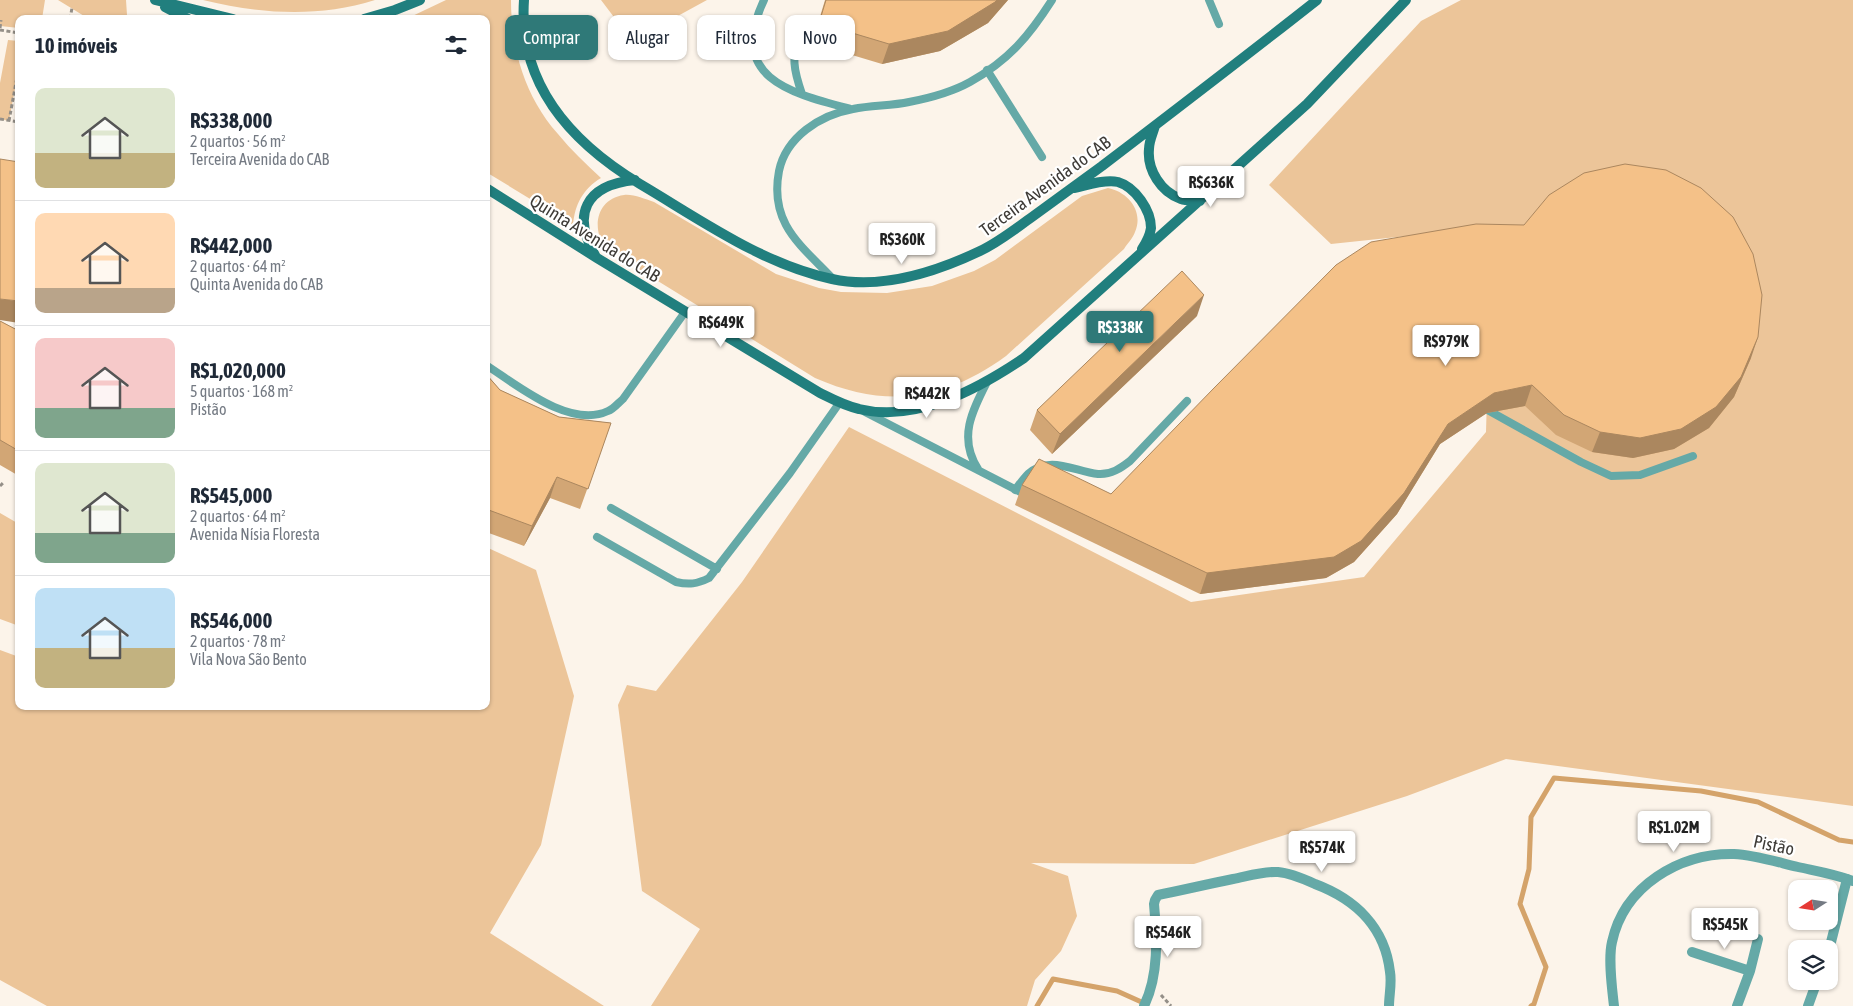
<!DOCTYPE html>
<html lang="pt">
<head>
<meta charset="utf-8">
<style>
	:root { --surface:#fff; --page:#f2f2f3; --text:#1f2937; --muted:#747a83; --line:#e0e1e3; --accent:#2f7978 }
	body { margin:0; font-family:"Asap Condensed",sans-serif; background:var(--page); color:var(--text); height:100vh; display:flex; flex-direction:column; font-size:19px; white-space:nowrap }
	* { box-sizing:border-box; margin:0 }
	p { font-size:16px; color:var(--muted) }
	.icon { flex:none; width:28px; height:28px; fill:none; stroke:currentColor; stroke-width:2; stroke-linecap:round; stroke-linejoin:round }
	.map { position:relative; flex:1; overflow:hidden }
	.side { position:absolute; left:15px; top:15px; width:475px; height:695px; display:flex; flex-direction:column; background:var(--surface); border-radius:10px; box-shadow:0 1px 4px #0004 }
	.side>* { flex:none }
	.banner { position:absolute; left:505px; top:15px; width:475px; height:45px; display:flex; gap:10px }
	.needle { width:32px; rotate:258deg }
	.controls { position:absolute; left:1788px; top:880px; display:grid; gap:10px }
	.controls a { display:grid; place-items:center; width:50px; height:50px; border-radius:10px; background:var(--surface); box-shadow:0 1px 4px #0004; font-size:25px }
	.price { position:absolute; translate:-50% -42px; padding:0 11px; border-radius:5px; background:#fff; color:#222; font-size:16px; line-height:32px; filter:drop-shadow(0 1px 2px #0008) }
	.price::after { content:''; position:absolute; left:50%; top:30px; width:15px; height:11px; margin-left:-8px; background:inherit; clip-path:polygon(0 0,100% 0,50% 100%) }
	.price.current { background:var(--accent); color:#fff }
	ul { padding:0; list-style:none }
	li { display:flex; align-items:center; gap:15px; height:125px; padding:0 20px }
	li+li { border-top:1px solid var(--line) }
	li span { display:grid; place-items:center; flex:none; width:140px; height:100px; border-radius:10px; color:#555 }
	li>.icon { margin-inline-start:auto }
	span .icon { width:60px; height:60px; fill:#fffc; stroke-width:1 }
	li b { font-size:21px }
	h2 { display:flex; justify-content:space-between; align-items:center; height:60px; padding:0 20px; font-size:21px }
	.tag { padding:0 18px; border-radius:10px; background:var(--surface); box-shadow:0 1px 4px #0004; font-size:18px; line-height:45px }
	.tag.current { background:var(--accent); color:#fff }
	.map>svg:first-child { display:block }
	.green { fill:#ecc599 }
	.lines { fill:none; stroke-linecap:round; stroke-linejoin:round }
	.stream { stroke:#d4a36a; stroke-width:5 }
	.path { stroke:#948f88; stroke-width:3; stroke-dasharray:4 2.5; stroke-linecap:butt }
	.service { stroke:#65a9a7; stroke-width:8 }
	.pedestrian { stroke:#65a9a7; stroke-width:10 }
	.minor { stroke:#65a9a7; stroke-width:10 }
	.secondary { stroke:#217f7e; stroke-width:10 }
	.wall { fill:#d2a675 }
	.shaded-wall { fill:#ab875f }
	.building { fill:#f4c188; stroke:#ab875f }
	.labels { text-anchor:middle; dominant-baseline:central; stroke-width:4.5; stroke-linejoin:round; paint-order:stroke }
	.street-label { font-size:18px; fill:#3e3b37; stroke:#fff }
</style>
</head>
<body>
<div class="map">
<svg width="1853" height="1006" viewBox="0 0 1853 1006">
	<rect width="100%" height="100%" fill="#fcf4ea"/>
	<path class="green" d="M 0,0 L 45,0 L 42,19 L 19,19 L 19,28 L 0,26 Z
		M 58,0 L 126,0 L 127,15 L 124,19 L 89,19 Z
		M 203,0 L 375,0 C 318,18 260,14 203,0 Z
		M 446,0 L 511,0 C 511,49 525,97 558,134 C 571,150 586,164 601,178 C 583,189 575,204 573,225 L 486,172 L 486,19 L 406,19 Z
		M 601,0 L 707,0 L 632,41 Z
		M 1461,0 L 1853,0 L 1853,806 L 1506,759 L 1407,796 L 1194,864 L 1031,863 L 1068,876 L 1077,916 L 1061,951 L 1035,980 L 1027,1006 L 651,1006 L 700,929 L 642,891 L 618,705 L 627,685 L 656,691 L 742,582 L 849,427 L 1191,602 L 1364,577 L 1486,432 L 1492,227 L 1331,244 L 1269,185 L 1421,21 Z
		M 8,40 L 19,41 L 19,66 L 9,121 L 0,119 L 0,83 Z
		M 1108,188 C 1128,192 1144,211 1135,232 C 1133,238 1127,244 1124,249 L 1006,356 C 944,401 886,409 815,378 L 606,249 C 591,229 596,199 624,195 C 634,194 644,199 654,202 L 776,274 L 819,288 L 841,292 L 887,293 L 932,286 L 974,271 L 995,260 L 1082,196 Z
		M 0,513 L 19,524 L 19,626 L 0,619 Z
		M 486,547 L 536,570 L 574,696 L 541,845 L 490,933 L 604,1006 L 47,1006 L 0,980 L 0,650 L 19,657 L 19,706 L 486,706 Z"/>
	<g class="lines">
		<path class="stream" d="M 1037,1006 L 1053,979 L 1117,991 L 1146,1004
			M 1531,1006 L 1534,1004 L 1546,967 L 1520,904 L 1529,869 L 1531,817 L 1554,778 L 1701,791 L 1758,802 L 1839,840 L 1853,842"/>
		<path class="path" d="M 70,19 L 72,8
			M 0,28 L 1,20
			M 0,30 L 19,33
			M 0,119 L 19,122
			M 9,121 L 19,66
			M 0,486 L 3,483
			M 1161,995 L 1171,1006"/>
		<path class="service" d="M 764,0 C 727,78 790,93 851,109
			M 1209,0 L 1219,24
			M 799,31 C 792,59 793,68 802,94
			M 987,70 L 1042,157
			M 834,280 C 801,245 769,224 779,171 C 786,137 820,115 853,109 C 872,105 891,106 909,102 C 930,98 952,92 970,82 C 1009,60 1029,36 1052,0
			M 486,365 C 517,385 570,429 608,411 C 614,409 618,403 623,399 L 685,312
			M 1484,408 L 1581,462 L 1611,476 L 1640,475 L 1693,456
			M 865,412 L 1028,496
			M 978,469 C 958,438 972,411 987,382
			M 1015,490 C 1019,485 1023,479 1028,474 C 1050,454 1075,472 1098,474 C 1111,475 1121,468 1130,461 L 1187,401
			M 611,508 L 717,569
			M 597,537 L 676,582 C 689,585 697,584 709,578 L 790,473 L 840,402"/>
		<path class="pedestrian" d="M 1829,950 L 1847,879
			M 1808,1006 L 1817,981"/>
		<path class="minor" d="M 1692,952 L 1750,971
			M 1144,1006 C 1159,975 1157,938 1154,904 L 1155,900 L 1158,895 C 1183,890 1208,884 1233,879 C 1248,876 1264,871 1278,872 C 1291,873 1304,879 1315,884 C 1355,899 1385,927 1390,972 C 1392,983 1389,995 1389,1006
			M 1614,1006 C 1612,988 1608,959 1612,942 C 1624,886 1679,853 1734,854 C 1755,855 1777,862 1798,867 C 1816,871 1835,874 1853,881
			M 1737,1006 L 1750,971 L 1758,939"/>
		<path class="secondary" d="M 155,0 L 233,19
			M 524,0 C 518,85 572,143 640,184 C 701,220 762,264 832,279 C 882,290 936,272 980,251 C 999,242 1015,229 1032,217 C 1055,200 1079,183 1102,166 C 1174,111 1246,56 1317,0
			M 165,7 L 188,19
			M 364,19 L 395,10 L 420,0
			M 1155,126 C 1153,133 1149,141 1149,149 C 1147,170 1161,192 1181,199 C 1187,201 1194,200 1200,201
			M 486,188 L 597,258 L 820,393 C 832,399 845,406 859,409 C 916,423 978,389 1024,358 L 1307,104 L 1406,0
			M 1075,188 C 1088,185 1105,179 1118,182 C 1135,187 1151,210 1151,228 C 1150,235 1146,243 1142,249
			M 596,257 C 571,215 585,185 635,180"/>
	</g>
	<path class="wall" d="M 825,0 L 1008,0 L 988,23 L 940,51 L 882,64 L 812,43 Z
		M 1524,225 L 1751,358 L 1734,397 L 1709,428 L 1674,449 L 1633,458 L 1592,452 L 1556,435 L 1525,406 L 1487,413 L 1440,444 L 1397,514 L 1354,562 L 1326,578 L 1200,594 L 1015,505 L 1022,485 L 1111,494 Z
		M 1197,316 L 1052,454 L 1030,430 L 1037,410 Z
		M 0,321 L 19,331 L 19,476 L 0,465 Z
		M 486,374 L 500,390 L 559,417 L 611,423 L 580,509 L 550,498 L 524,546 L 486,532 Z"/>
	<path class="shaded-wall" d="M 997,0 L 1008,0 L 988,23 L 940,51 L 882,64 L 889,44 Z
		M 1204,295 L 1197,316 L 1052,454 L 1060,434 Z
		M 0,299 L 19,301 L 19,323 L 0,320 Z
		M 1758,337 L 1751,358 L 1734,397 L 1709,428 L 1674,449 L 1633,458 L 1592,452 L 1600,432 Z
		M 1532,385 L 1525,406 L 1487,413 L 1440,444 L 1397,514 L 1354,562 L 1326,578 L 1200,594 L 1207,573 L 1448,424 L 1494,393 Z
		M 557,477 L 550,498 L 524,546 L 532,526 Z"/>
	<path class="building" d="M 826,0 L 997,0 L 995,2 L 948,31 L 889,44 L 819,23 Z
		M 0,159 L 19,162 L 19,301 L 0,299 Z
		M 1625,164 L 1666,170 L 1701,188 L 1733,217 L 1753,254 L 1762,295 L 1758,337 L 1741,377 L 1716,407 L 1681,429 L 1640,438 L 1600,432 L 1564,415 L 1532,385 L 1494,393 L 1448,424 L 1404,493 L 1361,541 L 1334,557 L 1207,573 L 1022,485 L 1039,459 L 1111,494 L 1214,388 L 1336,265 L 1371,242 L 1476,224 L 1524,225 L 1549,195 L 1584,173 Z
		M 1182,271 L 1204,295 L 1060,434 L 1037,410 Z
		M 0,321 L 19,331 L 19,451 L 0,440 Z
		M 486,374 L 500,390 L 559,417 L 611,423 L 588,489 L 557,477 L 532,526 L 486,509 Z"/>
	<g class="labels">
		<g class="street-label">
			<text transform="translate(1045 186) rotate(-36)">Terceira Avenida do CAB</text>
			<text transform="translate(595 238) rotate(32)">Quinta Avenida do CAB</text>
			<text transform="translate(1774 845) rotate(12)">Pistão</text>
		</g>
	</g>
</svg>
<div class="controls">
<a><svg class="needle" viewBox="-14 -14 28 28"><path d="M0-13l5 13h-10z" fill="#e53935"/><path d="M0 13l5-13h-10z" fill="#747a83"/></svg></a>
<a><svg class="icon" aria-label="layers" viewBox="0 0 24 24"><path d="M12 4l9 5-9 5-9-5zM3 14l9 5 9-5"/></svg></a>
</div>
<b class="price" style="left:1211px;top:208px">R$636K</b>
<b class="price" style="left:902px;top:265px">R$360K</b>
<b class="price" style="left:721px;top:348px">R$649K</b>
<b class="price current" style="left:1120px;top:353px">R$338K</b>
<b class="price" style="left:1446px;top:367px">R$979K</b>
<b class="price" style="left:927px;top:419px">R$442K</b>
<b class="price" style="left:1674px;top:853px">R$1.02M</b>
<b class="price" style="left:1322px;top:873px">R$574K</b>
<b class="price" style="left:1725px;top:950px">R$545K</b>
<b class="price" style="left:1168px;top:958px">R$546K</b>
<div class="banner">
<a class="tag current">Comprar</a>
<a class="tag">Alugar</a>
<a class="tag">Filtros</a>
<a class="tag">Novo</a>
</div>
<section class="side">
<h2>10 imóveis<svg class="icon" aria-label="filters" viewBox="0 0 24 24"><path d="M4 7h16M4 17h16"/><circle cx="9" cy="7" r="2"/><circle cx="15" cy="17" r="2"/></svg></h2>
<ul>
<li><span style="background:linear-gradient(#dfe7d0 65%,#c2b280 0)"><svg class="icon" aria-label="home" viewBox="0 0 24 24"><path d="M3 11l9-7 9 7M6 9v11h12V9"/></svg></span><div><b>R$338,000</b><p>2 quartos · 56 m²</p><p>Terceira Avenida do CAB</p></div></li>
<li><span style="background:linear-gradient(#ffd9b3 75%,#b9a48a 0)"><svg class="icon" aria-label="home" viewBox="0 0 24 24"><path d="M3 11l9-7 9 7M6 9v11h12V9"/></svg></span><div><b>R$442,000</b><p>2 quartos · 64 m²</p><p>Quinta Avenida do CAB</p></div></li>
<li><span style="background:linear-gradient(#f6c9c9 70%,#7fa58c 0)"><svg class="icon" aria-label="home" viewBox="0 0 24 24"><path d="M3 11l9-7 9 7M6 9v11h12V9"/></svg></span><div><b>R$1,020,000</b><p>5 quartos · 168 m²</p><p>Pistão</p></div></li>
<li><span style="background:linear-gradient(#dfe7d0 70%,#7fa58c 0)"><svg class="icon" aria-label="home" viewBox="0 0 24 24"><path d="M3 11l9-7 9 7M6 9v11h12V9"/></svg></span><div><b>R$545,000</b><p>2 quartos · 64 m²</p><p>Avenida Nísia Floresta</p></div></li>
<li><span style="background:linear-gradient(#bfe0f5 60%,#c2b280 0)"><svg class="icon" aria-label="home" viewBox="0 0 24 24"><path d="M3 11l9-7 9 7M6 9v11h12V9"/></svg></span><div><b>R$546,000</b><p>2 quartos · 78 m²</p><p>Vila Nova São Bento</p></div></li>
</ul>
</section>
</div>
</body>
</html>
